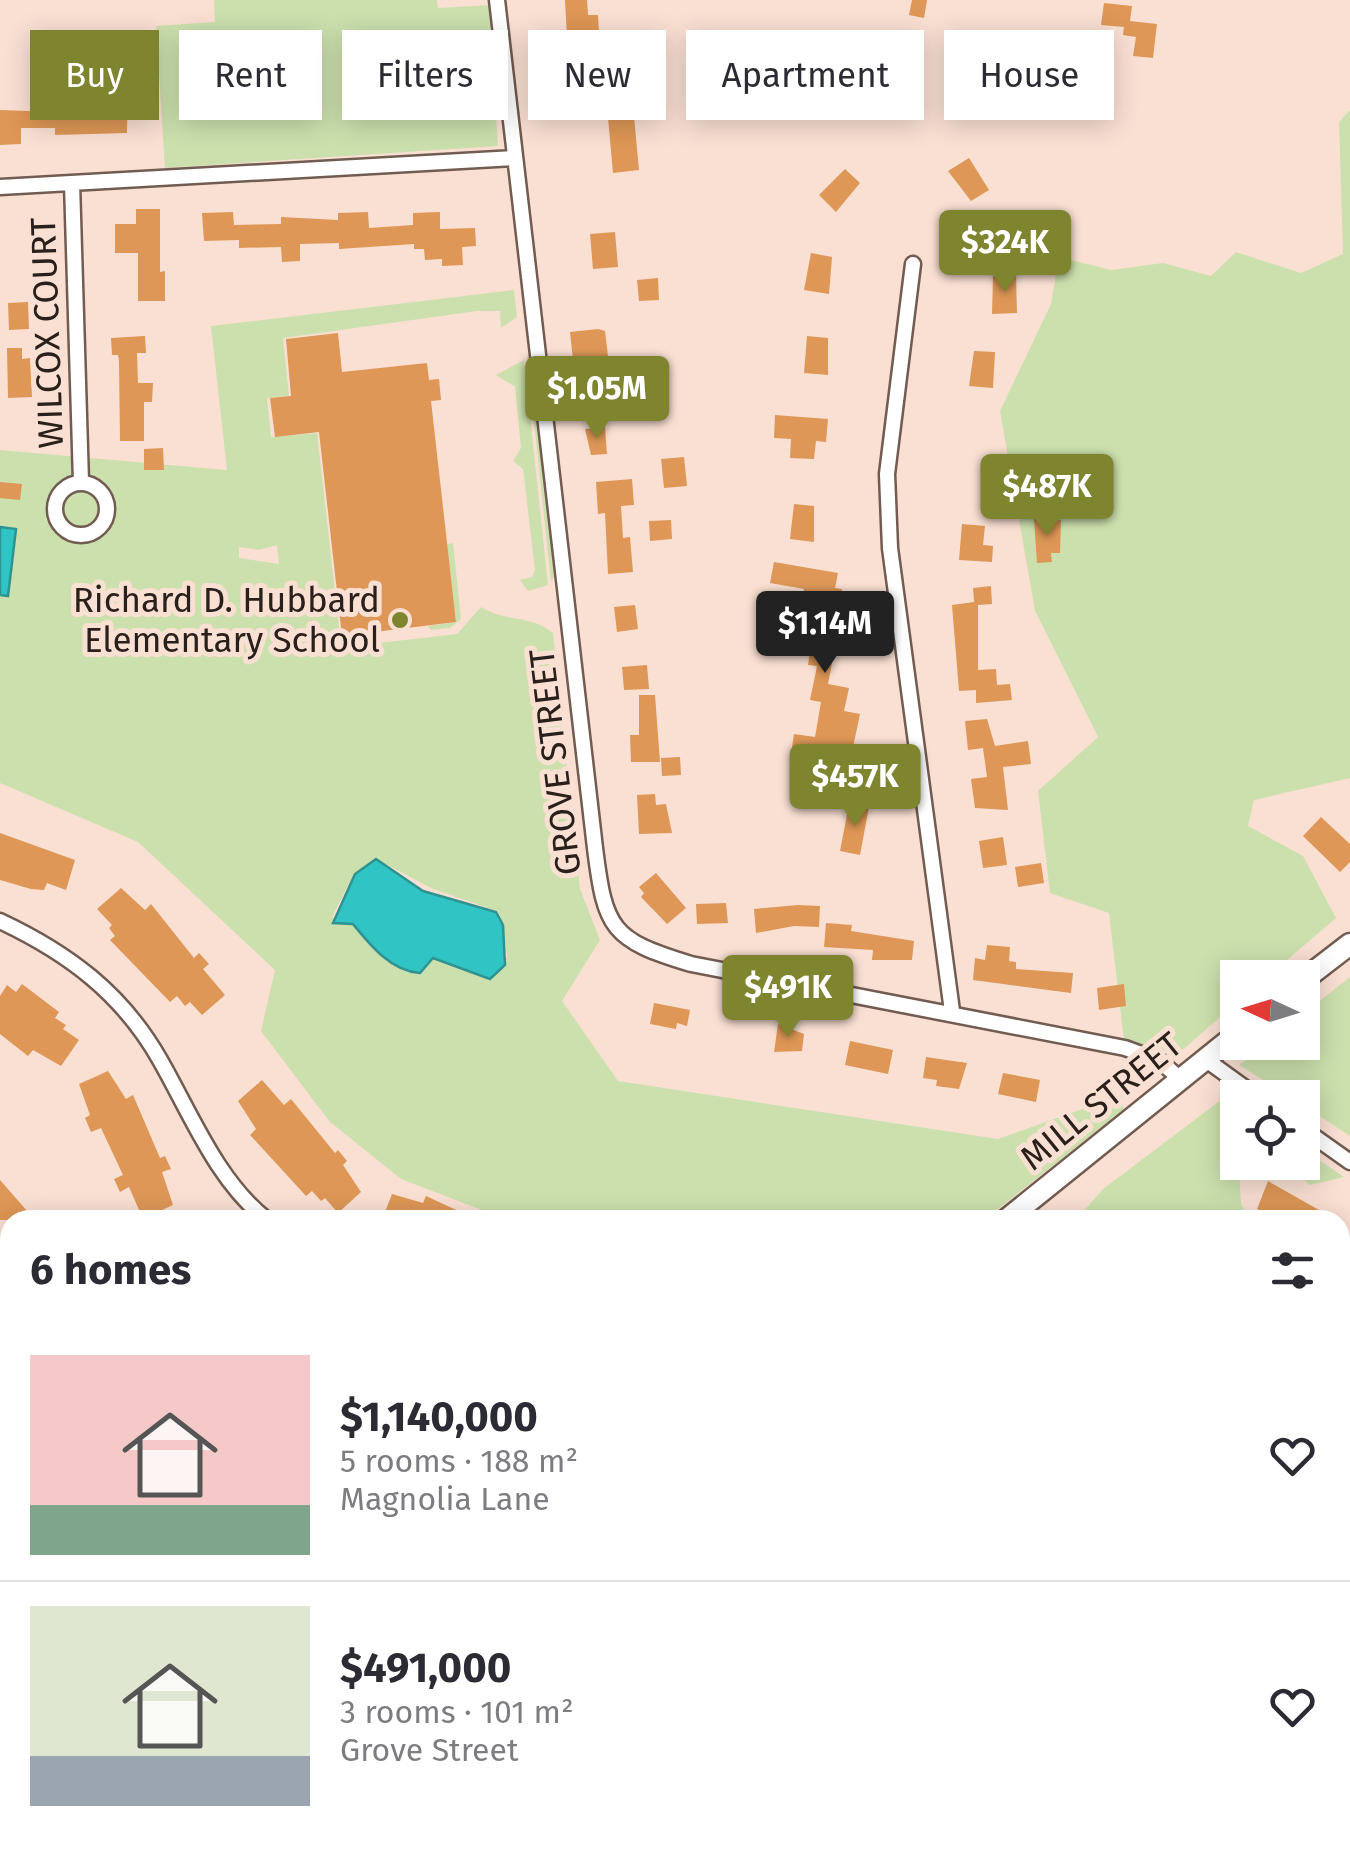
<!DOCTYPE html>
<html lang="en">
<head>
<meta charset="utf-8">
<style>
	:root { --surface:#fff; --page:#f2f2f3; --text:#2b2b33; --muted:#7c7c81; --line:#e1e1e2; --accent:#7f842e }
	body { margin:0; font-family:"Fira Sans",sans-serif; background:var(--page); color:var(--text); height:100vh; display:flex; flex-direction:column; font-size:38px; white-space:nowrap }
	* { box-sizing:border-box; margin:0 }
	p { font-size:32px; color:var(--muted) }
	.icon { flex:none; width:55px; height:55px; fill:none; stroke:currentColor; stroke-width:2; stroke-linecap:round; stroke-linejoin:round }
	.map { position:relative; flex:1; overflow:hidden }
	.drawer { position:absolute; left:0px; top:1210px; width:1350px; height:642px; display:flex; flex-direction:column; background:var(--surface); border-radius:30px 30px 0 0; box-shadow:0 5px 25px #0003 }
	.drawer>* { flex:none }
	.guide { position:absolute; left:30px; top:30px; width:1290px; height:90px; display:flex; gap:20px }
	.needle { width:65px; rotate:274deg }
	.buttons { position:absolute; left:1220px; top:960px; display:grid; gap:20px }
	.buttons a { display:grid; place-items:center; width:100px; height:100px; border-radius:0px; background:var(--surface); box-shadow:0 5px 25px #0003; font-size:50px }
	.price { position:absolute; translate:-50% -85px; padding:0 22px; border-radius:10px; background:var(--accent); color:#fff; font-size:32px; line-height:65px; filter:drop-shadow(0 2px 5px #0008) }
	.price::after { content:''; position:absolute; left:50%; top:60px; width:30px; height:22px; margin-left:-15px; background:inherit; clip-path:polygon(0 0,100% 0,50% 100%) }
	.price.current { background:#222; color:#fff }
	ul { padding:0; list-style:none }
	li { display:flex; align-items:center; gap:30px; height:250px; padding:0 30px }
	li+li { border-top:2px solid var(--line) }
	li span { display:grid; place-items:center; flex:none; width:280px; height:200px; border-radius:0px; color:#555 }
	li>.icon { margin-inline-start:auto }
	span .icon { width:120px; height:120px; fill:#fffc; stroke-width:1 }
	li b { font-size:42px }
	h2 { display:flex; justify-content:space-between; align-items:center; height:120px; padding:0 30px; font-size:42px }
	.pill { padding:0 35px; border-radius:0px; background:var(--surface); box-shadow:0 5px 25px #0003; font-size:35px; line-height:90px }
	.pill.current { background:var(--accent); color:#fff }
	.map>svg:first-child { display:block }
	.green { fill:#cce0ad; fill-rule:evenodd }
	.water { fill:#30c4c4; stroke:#2e9391; stroke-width:2.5 }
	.building { fill:#de9756 }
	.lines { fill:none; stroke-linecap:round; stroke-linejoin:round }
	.street-casing { stroke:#725c51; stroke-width:19 }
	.secondary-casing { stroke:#725c51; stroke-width:25 }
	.street { stroke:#fff; stroke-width:14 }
	.secondary { stroke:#fff; stroke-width:20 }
	.poi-dot { fill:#7f842e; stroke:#fae0d3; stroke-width:4 }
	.labels { text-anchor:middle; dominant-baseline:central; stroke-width:10; stroke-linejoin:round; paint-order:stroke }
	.street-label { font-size:35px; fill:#29201b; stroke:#fae0d3 }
	.poi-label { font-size:35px; fill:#29201b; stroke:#fae0d3; text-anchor:end }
</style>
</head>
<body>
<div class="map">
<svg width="1350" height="1852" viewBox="0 0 1350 1852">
	<rect width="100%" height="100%" fill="#fae0d3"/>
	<path class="green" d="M 214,0 L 437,0 L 438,8 L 489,5 L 498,146 L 165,168 L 156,26 L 215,22 Z
		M 1350,110 L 1350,778 L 1254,800 L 1248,826 L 1303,856 L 1336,918 L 1267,977 L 1238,978 L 1237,1002 L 1178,1054 L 1124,1041 L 1109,913 L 1050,893 L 1038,791 L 1098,737 L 1035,611 L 1000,411 L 1051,304 L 1059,257 L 1111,270 L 1163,263 L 1211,276 L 1236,252 L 1301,273 L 1343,254 L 1339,122 Z
		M 514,290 L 517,317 L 501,328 L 500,311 L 477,311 L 283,338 L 289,396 L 267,398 L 271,437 L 317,433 L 340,635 L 325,637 L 326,649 L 457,634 L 481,607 C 504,622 533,615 553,633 L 580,889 L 600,940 L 562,1001 L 618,1081 L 998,1139 L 1122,1095 L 1123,1110 L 984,1220 L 508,1220 L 401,1179 L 329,1121 L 261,1031 L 275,970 L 138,842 L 0,783 L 0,450 L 227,470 L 211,326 ZM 277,545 L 279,564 L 239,558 L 239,547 L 259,550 ZM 376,859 L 433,889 L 497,911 L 503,924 L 507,957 L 490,979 L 433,957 L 420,973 L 374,950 L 353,923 L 332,917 L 354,874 Z
		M 527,355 L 533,368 L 556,573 L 551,582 Z
		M 524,360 L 548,585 L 528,591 L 520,580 L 532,577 L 535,570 L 523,469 L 513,461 L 521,448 L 515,387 L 496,375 Z
		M 453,543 L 461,619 L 450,628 L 431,630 L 428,626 L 456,622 L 447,544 Z
		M 1350,977 L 1350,1136 L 1303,1105 L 1302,1098 L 1290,1097 L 1239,1065 L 1267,1043 L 1302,1042 L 1303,1014 Z
		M 1225,1097 L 1237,1105 L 1238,1162 L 1246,1163 L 1239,1169 L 1241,1204 L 1249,1220 L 1076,1220 L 1103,1189 Z
		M 1303,1149 L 1344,1177 L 1310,1185 L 1284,1163 L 1302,1162 Z
		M 1350,1242 L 1350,1429 L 1340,1426 L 1340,1250 Z
		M 1350,1486 L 1350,1609 C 1343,1569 1329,1522 1350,1486 Z
		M 0,1561 L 10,1567 L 10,1818 L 0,1814 Z
		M 1350,1680 L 1350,1783 C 1331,1760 1336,1705 1350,1680 Z
		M 299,1842 L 1252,1842 L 1279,1852 L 287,1852 Z
		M 72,1843 L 207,1843 L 198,1852 L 95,1852 Z"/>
	<path class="water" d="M 0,527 L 16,529 L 8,596 L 0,595 Z
		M 376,859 L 423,891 L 496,912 L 503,925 L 505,965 L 490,979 L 433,958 L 420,973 C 391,971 370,945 353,924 L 333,923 L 355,874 Z"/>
	<path class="building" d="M 565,0 L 587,0 L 588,15 L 598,15 L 599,32 L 589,33 L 592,93 L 570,94 Z
		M 912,0 L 927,0 L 924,18 L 909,15 Z
		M 1104,3 L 1132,6 L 1130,21 L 1157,24 L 1153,58 L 1133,56 L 1136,37 L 1123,35 L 1124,27 L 1101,25 Z
		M 1032,38 L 1052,42 L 1049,57 L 1030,54 Z
		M 138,40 L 154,40 L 154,54 L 137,54 Z
		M 128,71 L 127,133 L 55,135 L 55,128 L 21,128 L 21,144 L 0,145 L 0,110 L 55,112 L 55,107 L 62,107 L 60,73 L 76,72 L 79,108 L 109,107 L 108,72 Z
		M 633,105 L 639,170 L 613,173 L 607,107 Z
		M 969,158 L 989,190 L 971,201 L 948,171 Z
		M 845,169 L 860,183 L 836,212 L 819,195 Z
		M 136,209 L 160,209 L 160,272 L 165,271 L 165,301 L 138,301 L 138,253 L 115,253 L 115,224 L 136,224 Z
		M 233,212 L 234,225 L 281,224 L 281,217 L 338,220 L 338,213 L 368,212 L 369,228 L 413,225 L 413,213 L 440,212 L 440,229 L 475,228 L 476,246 L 462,247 L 463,265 L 442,266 L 442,259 L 425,260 L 424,249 L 414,249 L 414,244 L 339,249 L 339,243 L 300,244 L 300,261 L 282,262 L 281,247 L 239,248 L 239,240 L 204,241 L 202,213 Z
		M 615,232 L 618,267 L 593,269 L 590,234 Z
		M 811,253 L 832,257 L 829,294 L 804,290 Z
		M 1016,275 L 1017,313 L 992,314 L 993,276 Z
		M 658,278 L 659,300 L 639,301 L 637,280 Z
		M 28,302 L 29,329 L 9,330 L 8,303 Z
		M 598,329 L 605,331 L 608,356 L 573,360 L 570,332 Z
		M 338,333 L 342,372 L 427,363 L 429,380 L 439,379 L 441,400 L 431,401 L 456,622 L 342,636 L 319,432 L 275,437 L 270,398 L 291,396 L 286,339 Z
		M 145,336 L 146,353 L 137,353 L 138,383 L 153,383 L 152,402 L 144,402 L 144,441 L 120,441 L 119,361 L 118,355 L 112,355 L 111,338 Z
		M 807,336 L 828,338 L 828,375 L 804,373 Z
		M 7,348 L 22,348 L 22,359 L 30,358 L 32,397 L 8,398 Z
		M 974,351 L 995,352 L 993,388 L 969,386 Z
		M 775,415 L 828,419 L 826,442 L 816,441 L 814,459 L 790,458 L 791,439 L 774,438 Z
		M 605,427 L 607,454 L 591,455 L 585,429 Z
		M 163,448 L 164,470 L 144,470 L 144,449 Z
		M 684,457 L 687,486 L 664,488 L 661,459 Z
		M 632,479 L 634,505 L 621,506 L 623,538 L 630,537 L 633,572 L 608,574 L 605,513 L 598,514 L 596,482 Z
		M 0,482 L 22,484 L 20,500 L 0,498 Z
		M 794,504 L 814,506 L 814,542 L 790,539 Z
		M 1034,519 L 1061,520 L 1060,553 L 1051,553 L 1052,562 L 1037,563 Z
		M 671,520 L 672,539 L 650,541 L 649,521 Z
		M 962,524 L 985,526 L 983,545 L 993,546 L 992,562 L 959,560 Z
		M 774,562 L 838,573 L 835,588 L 842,589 L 836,627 L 845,629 L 842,643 L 836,642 L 828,684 L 849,688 L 844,711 L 860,714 L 852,752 L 863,754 L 858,783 L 824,778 L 826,759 L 791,754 L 794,734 L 815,737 L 821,702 L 810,700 L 817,666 L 808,665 L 817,603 L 802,601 L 804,589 L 770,583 Z
		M 991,586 L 992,604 L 978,605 L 978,670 L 996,669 L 997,685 L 1010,684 L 1012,700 L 976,703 L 976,690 L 959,691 L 952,605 L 974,602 L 973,588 Z
		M 635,605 L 638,629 L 617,632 L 614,607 Z
		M 647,665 L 649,689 L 624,690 L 622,667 Z
		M 639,695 L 655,695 L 660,762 L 631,762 L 630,735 L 639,735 Z
		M 987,719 L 995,746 L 1028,741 L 1031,764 L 1003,767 L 1008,810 L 975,808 L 971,779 L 987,777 L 983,748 L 968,750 L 965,721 Z
		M 680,757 L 681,775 L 662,776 L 661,758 Z
		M 655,794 L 656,805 L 666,804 L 672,833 L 639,834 L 637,795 Z
		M 849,804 L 869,807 L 860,855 L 840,851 Z
		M 1321,817 L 1350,844 L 1350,862 L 1340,872 L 1303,836 Z
		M 0,833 L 75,860 L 66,890 L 47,883 L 44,890 L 31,889 L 0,880 Z
		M 1003,837 L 1007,865 L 983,868 L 979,841 Z
		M 1041,863 L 1044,883 L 1018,887 L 1015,867 Z
		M 656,873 L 686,908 L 667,924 L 641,897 L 644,893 L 639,887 Z
		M 121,888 L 145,910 L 151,904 L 194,958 L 199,953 L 209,964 L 203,969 L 225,995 L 202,1015 L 190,1002 L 185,1006 L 177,996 L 170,1002 L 110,940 L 115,936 L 109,928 L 112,925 L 97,909 Z
		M 726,903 L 728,923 L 697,924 L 696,904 Z
		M 798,905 L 820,906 L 819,927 L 794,926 L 756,933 L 754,909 Z
		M 826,923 L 852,925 L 851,931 L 914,941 L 912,960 L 872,960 L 873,950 L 824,947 Z
		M 987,945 L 1010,947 L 1009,961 L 1016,962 L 1016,969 L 1073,973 L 1071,993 L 973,980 L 975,958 L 985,960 Z
		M 22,984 L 59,1012 L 55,1018 L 66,1025 L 63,1029 L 79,1040 L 61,1066 L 33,1050 L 28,1056 L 0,1034 L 0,996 L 7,985 L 16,992 Z
		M 1124,984 L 1126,1006 L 1099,1010 L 1097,988 Z
		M 654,1003 L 690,1010 L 687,1026 L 677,1023 L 676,1029 L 650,1024 Z
		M 778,1024 L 804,1034 L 802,1051 L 774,1052 Z
		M 850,1041 L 893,1050 L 888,1074 L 845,1065 Z
		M 926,1057 L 967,1063 L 959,1089 L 936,1086 L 937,1080 L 923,1078 Z
		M 108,1071 L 126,1099 L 133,1095 L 160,1158 L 165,1156 L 171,1169 L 162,1172 L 173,1205 L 143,1219 L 129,1187 L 120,1192 L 114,1179 L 123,1175 L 101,1128 L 91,1132 L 85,1118 L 90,1115 L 79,1084 Z
		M 1003,1073 L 1040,1080 L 1036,1102 L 998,1094 Z
		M 262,1080 L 284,1105 L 291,1099 L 335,1153 L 338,1150 L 347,1161 L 343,1165 L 361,1192 L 338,1213 L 325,1198 L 321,1201 L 312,1191 L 306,1196 L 250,1135 L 256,1129 L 238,1101 Z
		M 0,1180 L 35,1220 L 0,1220 Z
		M 1268,1181 L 1319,1210 L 1313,1220 L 1277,1220 L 1257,1209 Z
		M 392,1194 L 423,1203 L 426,1196 L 478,1220 L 382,1220 Z"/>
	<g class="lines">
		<defs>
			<path id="street" d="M 497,0 L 595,848 C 605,929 611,940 691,964 L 1125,1048 L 1160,1061 L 1179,1078
				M 72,183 L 81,482
				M 0,187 L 515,158
				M 913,264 L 887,474 L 890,548 L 952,1011
				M55 509a26 26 0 1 1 52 0a26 26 0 1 1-52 0Z
				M 0,921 C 68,953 122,993 160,1060 C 191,1114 217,1181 267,1220
				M 1205,1059 L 1259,1098
				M 1302,1128 L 1350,1162
				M 0,1366 L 10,1382"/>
			<path id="secondary" d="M 1302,981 L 1350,944
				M 1006,1220 L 1238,1033
				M 225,1852 L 236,1842"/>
		</defs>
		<use href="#street" class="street-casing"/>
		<use href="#secondary" class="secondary-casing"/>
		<use href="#street" class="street"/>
		<use href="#secondary" class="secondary"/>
	</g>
	<circle class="poi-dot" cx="400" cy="620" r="10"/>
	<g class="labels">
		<g class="street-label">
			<text transform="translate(47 333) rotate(-92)">WILCOX COURT</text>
			<text transform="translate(555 762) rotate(-97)">GROVE STREET</text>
			<text transform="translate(1101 1101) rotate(-39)">MILL STREET</text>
		</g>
		<g class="poi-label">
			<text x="380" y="600">Richard D. Hubbard<tspan x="380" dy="40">Elementary School</tspan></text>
		</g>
	</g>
</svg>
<div class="buttons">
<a><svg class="needle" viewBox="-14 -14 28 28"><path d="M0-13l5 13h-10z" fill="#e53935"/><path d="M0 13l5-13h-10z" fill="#7c7c81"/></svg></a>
<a><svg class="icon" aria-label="locate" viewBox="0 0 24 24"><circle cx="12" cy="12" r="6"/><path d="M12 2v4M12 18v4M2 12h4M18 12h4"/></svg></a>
</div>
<b class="price" style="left:1005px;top:295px">$324K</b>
<b class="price" style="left:597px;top:441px">$1.05M</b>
<b class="price" style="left:1047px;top:539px">$487K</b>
<b class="price current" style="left:825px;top:676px">$1.14M</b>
<b class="price" style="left:855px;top:829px">$457K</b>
<b class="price" style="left:788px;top:1040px">$491K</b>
<div class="guide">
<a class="pill current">Buy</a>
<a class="pill">Rent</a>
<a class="pill">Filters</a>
<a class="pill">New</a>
<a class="pill">Apartment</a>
<a class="pill">House</a>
</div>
<section class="drawer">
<h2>6 homes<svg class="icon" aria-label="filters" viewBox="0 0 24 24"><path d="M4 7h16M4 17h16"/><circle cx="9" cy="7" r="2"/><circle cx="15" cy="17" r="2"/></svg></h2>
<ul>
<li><span style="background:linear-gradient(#f6c9c9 75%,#7fa58c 0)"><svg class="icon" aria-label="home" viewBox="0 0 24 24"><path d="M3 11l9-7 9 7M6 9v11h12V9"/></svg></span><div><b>$1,140,000</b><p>5 rooms · 188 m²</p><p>Magnolia Lane</p></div><svg class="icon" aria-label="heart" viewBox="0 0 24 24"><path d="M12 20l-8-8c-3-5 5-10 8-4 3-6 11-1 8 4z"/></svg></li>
<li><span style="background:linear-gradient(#dfe7d0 75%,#9aa5b1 0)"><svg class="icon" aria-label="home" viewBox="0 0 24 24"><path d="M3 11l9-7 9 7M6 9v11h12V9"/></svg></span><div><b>$491,000</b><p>3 rooms · 101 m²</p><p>Grove Street</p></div><svg class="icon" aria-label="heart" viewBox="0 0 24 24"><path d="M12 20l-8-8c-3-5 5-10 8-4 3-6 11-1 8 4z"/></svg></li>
</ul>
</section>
</div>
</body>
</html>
